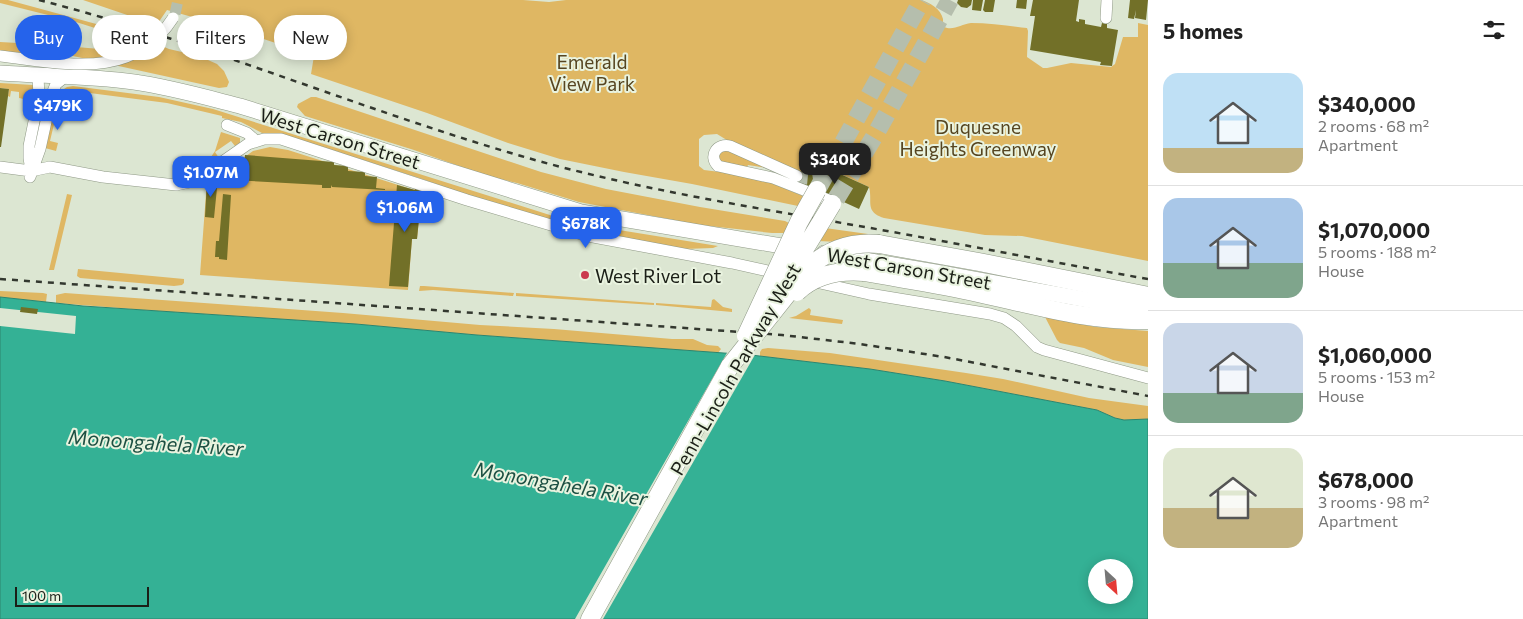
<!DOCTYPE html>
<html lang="en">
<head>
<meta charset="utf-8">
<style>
	:root { --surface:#fff; --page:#f6f6f6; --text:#222; --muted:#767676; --line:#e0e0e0; --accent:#2563eb }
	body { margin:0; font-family:Commissioner,sans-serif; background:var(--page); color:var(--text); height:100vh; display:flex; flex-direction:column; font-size:19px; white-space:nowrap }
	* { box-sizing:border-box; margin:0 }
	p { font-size:16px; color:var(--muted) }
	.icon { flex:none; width:28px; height:28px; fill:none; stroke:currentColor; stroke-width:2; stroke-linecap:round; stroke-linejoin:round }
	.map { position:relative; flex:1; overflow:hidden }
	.side { display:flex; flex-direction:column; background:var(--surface); width:375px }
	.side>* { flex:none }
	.hud { position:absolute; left:15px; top:15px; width:475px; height:45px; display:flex; gap:10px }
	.needle { width:32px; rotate:154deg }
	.tools { position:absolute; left:1088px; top:559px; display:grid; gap:10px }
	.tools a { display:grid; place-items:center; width:45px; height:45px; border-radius:50%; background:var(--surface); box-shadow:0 2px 12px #0003; font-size:25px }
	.scale { position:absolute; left:15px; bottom:12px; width:134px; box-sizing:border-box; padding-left:5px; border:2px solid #1b1f17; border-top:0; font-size:14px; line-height:18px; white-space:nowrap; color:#1b1f17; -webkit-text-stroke:4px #e9f3df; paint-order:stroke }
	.price { position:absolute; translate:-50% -42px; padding:0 11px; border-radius:10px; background:var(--accent); color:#fff; font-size:16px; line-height:32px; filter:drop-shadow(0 1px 2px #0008) }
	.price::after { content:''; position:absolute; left:50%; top:30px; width:15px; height:11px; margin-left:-8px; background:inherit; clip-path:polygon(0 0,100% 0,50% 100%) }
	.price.selected { background:#222; color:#fff }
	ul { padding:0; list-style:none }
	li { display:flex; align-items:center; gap:15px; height:125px; padding:0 15px }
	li+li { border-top:1px solid var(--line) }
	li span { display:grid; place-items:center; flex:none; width:140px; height:100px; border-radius:15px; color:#555 }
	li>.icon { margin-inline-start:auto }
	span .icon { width:60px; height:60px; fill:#fffc; stroke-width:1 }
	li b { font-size:21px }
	h2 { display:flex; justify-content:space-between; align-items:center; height:60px; padding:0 15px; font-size:21px }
	.pill { padding:0 18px; border-radius:22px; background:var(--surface); box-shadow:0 2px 12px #0003; font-size:18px; line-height:45px }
	.pill.selected { background:var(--accent); color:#fff }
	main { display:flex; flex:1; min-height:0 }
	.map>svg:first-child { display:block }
	.green { fill:#dfb763 }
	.water { fill:#34b195; stroke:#2c856f; fill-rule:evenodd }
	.pier { fill:#dce6d2 }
	.building { fill:#727028 }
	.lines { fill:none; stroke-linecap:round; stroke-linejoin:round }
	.minor-tunnel { stroke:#b5bead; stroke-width:11; stroke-dasharray:11 5.5; stroke-linecap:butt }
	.highway-tunnel { stroke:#b5bead; stroke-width:18; stroke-dasharray:18 9; stroke-linecap:butt }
	.minor-casing { stroke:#8f9986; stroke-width:12 }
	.major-casing { stroke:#8f9986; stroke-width:16 }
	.highway-casing { stroke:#8f9986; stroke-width:19 }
	.minor { stroke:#fff; stroke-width:11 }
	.major { stroke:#fff; stroke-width:15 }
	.highway { stroke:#fff; stroke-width:18 }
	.rail { stroke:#33382f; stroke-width:2.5; stroke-dasharray:6 6; stroke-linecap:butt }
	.minor-bridge-casing { stroke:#8f9986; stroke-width:12; stroke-linecap:butt }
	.highway-bridge-casing { stroke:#8f9986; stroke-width:19; stroke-linecap:butt }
	.minor-bridge { stroke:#fff; stroke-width:11 }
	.highway-bridge { stroke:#fff; stroke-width:18 }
	.poi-dot { fill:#cb3b4e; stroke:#e9f3df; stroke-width:2 }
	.labels { text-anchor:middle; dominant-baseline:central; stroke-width:4; stroke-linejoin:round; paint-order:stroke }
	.park-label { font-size:19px; fill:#564520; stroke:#e9f3df }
	.street-label { font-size:19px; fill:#1b1f17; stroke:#e9f3df }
	.poi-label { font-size:19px; fill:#1b1f17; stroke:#e9f3df; text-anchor:start }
	.water-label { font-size:20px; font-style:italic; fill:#1c4f42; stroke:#e9f3df }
</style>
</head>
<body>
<main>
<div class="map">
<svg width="1148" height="619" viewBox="0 0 1148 619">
	<rect width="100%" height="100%" fill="#dce6d2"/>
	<path class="green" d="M 0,0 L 8,0 L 122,31 L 145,39 L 169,49 L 199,56 L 217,64 L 224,71 L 229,82 L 227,87 L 219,88 L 73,56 L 0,52 L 0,42 L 53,45 L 123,51 L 126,41 L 124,38 L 117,35 L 76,22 L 0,3 Z
		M 83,0 L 523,0 L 549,2 L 566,0 L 921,0 C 929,2 941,9 943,19 C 943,22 943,24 944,27 C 954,31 961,24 971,23 C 989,23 1009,26 1027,28 L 1028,31 L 1027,57 L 1043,68 L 1047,68 L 1071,63 L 1111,67 L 1115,64 L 1123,37 L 1138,37 L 1138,23 L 1148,25 L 1148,261 L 1022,236 L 985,235 L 884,218 C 864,211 873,202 869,187 L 817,163 L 811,175 L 806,174 L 730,142 L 717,134 L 704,135 L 699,139 L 699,166 L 704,170 L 752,176 L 771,183 L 803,196 L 798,206 L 692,184 L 624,172 L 560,159 L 508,143 L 427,113 L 311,74 L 314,56 L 240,31 L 212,43 C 195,39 203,28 196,18 L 167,10 L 158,23 L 151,24 L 139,19 Z
		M 0,83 L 33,85 L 34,88 L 31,114 L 25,114 L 28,100 L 19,98 L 19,92 L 11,91 L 10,97 L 8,96 L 9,89 L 0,88 Z
		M 73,86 L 159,97 L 213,109 L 553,216 L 588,225 L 718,246 L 713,248 L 684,249 L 585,230 L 453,190 L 422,179 L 292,137 L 279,134 L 262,133 L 241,122 L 222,118 L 222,116 L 167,103 L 82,92 L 72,92 L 60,99 L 50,141 L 58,143 L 56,151 L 45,148 L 58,93 L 67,87 Z
		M 311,97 L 316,97 L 541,172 L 606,189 L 700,207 L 785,221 L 789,223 L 785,233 L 772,233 L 700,225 L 579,202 L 517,183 L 487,176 L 414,150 L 305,116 L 297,107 L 298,104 Z
		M 221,132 L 240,138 L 240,143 L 235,146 L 231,141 L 215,152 L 219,158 L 206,167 L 205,166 L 215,151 Z
		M 270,147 L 288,150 L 414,190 L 415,188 L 423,190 L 421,219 L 419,219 L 417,239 L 412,239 L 408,290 L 200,275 L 207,180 L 213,179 L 253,151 Z
		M 725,149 L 768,168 L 748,165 L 747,167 L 722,162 L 719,159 L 719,153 Z
		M 67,194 L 72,195 L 54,270 L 49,270 Z
		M 825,228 L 868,234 L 871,235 L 839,242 L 818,241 Z
		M 78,269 L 184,279 L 184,283 L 182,285 L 174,286 L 80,278 L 77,276 Z
		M 420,286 L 424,286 L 514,293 L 513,296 L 433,290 L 419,291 Z
		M 0,291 L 43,293 L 47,294 L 46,302 L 0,297 Z
		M 65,293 L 343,313 L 480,325 L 554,329 L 672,339 L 693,339 L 707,345 L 718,346 L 721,349 L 718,353 L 477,335 L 356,324 L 157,311 L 56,303 L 56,295 Z
		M 516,293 L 654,303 L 654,305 L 516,296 Z
		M 714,299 L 723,307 L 732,309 L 732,312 L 656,305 L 656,303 L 711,307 L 712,300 Z
		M 809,308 L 811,310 L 810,315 L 843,320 L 842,324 L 789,318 L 796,316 Z
		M 1045,317 L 1096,327 L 1148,331 L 1148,367 L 1113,360 L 1084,348 L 1060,343 L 1057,340 Z
		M 768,348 L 830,353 L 966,373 L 1003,379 L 1089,398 L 1148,406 L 1148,419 L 1124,420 L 1115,418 L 1097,410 L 945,381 L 870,369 L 760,356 L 760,352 L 762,349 Z"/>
	<path class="water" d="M 0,297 L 83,306 L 356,324 L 477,335 L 751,355 L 870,369 L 945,381 L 1097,410 L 1115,418 L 1124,420 L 1148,419 L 1148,619 L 0,619 ZM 1096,568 L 1124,568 L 1124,595 L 1096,595 Z"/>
	<path class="pier" d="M 0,308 L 76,316 L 75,334 L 0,326 Z
		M 728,351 L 756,353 L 603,619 L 575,619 Z"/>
	<path class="building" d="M 958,0 L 972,0 L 971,5 L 967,8 L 961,7 L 957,3 Z
		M 973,0 L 983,0 L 981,11 L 972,10 Z
		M 985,0 L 995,0 L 993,12 L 985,12 L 983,10 Z
		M 1017,0 L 1027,0 L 1026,9 L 1016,8 Z
		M 1033,0 L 1079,0 L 1076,21 L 1079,22 L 1079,19 L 1085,20 L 1085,24 L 1101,27 L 1102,23 L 1107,24 L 1107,28 L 1118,30 L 1112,66 L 1100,65 L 1101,62 L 1030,50 L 1035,16 L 1030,16 Z
		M 1130,0 L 1148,0 L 1146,20 L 1135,18 L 1136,10 L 1134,19 L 1128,18 Z
		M 0,88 L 9,89 L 1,147 L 0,147 Z
		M 245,155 L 334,162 L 334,165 L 348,166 L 348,171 L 365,172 L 365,176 L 377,177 L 376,188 L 385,189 L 385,190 L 332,187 L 331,185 L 331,188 L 322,188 L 322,185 L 233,180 L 233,177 L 243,178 Z
		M 816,163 L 869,187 L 859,209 L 824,193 L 795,181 L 800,171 L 811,175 Z
		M 218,178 L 214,218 L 205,217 L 207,180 Z
		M 397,185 L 415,190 L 415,188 L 423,190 L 421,219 L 419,219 L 417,239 L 412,239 L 408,287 L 389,286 Z
		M 223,194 L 231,195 L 227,260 L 219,259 L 219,257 L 215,257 L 216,241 L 219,241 Z
		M 21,307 L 38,309 L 37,314 L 20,312 Z"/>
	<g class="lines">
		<path class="minor-tunnel" d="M 175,14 L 178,0
			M 797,176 C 808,181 814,180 824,175"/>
		<path class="highway-tunnel" d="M 817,190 L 922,0
			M 836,199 L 874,137 L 950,0"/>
		<defs>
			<path id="minor" d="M 1106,18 L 1107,0
				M 227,125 L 247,133 L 256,141
				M 0,167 L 31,171 L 50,167 L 103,177 L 176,185 L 190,182 L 202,176 L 248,144 L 264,139 L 281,139 L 467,200 L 588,236 L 732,263 L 781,274
				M 31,170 L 29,158 L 29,146 L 39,97 L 38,76
				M 797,176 L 730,146 C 717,143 708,156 718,166 L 773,178 L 834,202
				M 30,177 L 40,149 L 52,94 L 56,84 L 65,77
				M 811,281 L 869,294 L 990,314 L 1004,318 L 1016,326 L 1037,347 L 1044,350 L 1148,378"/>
			<path id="major" d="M 0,73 C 45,76 90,76 134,82 C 170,87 205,97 240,106 L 581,212 L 799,249
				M 824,253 L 935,272 L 1105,303 L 1148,309"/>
			<path id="highway" d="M 879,244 L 979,262 L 1148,296
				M 864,272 C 902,279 940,284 978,293 C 1034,305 1090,322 1148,320
				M 590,619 L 730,366"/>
		</defs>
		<use href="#minor" class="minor-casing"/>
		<use href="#major" class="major-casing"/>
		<use href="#highway" class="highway-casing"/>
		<use href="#minor" class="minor"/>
		<use href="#major" class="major"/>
		<use href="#highway" class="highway"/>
		<path class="rail" d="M 39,0 C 203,42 359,109 521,156 C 631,188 746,206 859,226 C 956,243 1051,262 1148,279
			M 0,279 L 782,335 L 860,344 L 944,357 L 1148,396"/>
		<defs>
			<path id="minor-bridge" d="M 0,56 C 63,63 132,82 173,18"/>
			<path id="highway-bridge" d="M 784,283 L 832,204
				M 797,292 C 816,274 839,270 864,272
				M 746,336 L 799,222 L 817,190
				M 730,366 L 804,273 C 823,251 850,241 879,244"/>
		</defs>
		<use href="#minor-bridge" class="minor-bridge-casing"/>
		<use href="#highway-bridge" class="highway-bridge-casing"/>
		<use href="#minor-bridge" class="minor-bridge"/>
		<use href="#highway-bridge" class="highway-bridge"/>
	</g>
	<circle class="poi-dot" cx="585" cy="275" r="5"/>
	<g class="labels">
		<g class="park-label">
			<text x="592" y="61">Emerald<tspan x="592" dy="22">View Park</tspan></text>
			<text x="978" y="126">Duquesne<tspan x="978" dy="22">Heights Greenway</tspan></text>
		</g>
		<g class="street-label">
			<text transform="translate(340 138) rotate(17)">West Carson Street</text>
			<text transform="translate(909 268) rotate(10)">West Carson Street</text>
			<text transform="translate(735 369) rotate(-60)">Penn-Lincoln Parkway West</text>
		</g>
		<g class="poi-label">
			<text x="595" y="275">West River Lot</text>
		</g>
		<g class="water-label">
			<text transform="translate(156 442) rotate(4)">Monongahela River</text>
			<text transform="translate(561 483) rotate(10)">Monongahela River</text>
		</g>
	</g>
</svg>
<div class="tools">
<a><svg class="needle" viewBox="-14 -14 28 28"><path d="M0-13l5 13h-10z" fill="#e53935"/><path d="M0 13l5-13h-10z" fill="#767676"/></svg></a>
</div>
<div class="scale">100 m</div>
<b class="price" style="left:58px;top:131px">$479K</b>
<b class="price selected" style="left:835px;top:185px">$340K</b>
<b class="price" style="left:211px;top:198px">$1.07M</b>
<b class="price" style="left:405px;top:233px">$1.06M</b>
<b class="price" style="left:586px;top:249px">$678K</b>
<div class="hud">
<a class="pill selected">Buy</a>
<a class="pill">Rent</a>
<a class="pill">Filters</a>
<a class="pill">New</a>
</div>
</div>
<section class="side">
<h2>5 homes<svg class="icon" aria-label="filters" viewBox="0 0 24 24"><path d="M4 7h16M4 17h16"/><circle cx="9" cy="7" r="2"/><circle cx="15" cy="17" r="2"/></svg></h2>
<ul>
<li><span style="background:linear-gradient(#bfe0f5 75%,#c2b280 0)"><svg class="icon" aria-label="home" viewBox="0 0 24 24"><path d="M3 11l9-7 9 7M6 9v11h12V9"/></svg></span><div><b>$340,000</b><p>2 rooms · 68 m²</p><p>Apartment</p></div></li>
<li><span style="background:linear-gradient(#a9c7e8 65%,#7fa58c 0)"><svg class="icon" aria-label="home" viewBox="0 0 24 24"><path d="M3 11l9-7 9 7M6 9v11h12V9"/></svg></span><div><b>$1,070,000</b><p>5 rooms · 188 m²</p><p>House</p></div></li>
<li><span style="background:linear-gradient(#c9d6e8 70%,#7fa58c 0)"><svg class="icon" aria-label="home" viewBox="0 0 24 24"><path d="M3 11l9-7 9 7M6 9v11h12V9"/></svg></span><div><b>$1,060,000</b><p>5 rooms · 153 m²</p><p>House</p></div></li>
<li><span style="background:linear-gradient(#dfe7d0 60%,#c2b280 0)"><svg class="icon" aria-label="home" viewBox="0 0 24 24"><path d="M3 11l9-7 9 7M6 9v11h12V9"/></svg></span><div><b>$678,000</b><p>3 rooms · 98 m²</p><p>Apartment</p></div></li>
</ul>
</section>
</main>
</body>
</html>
